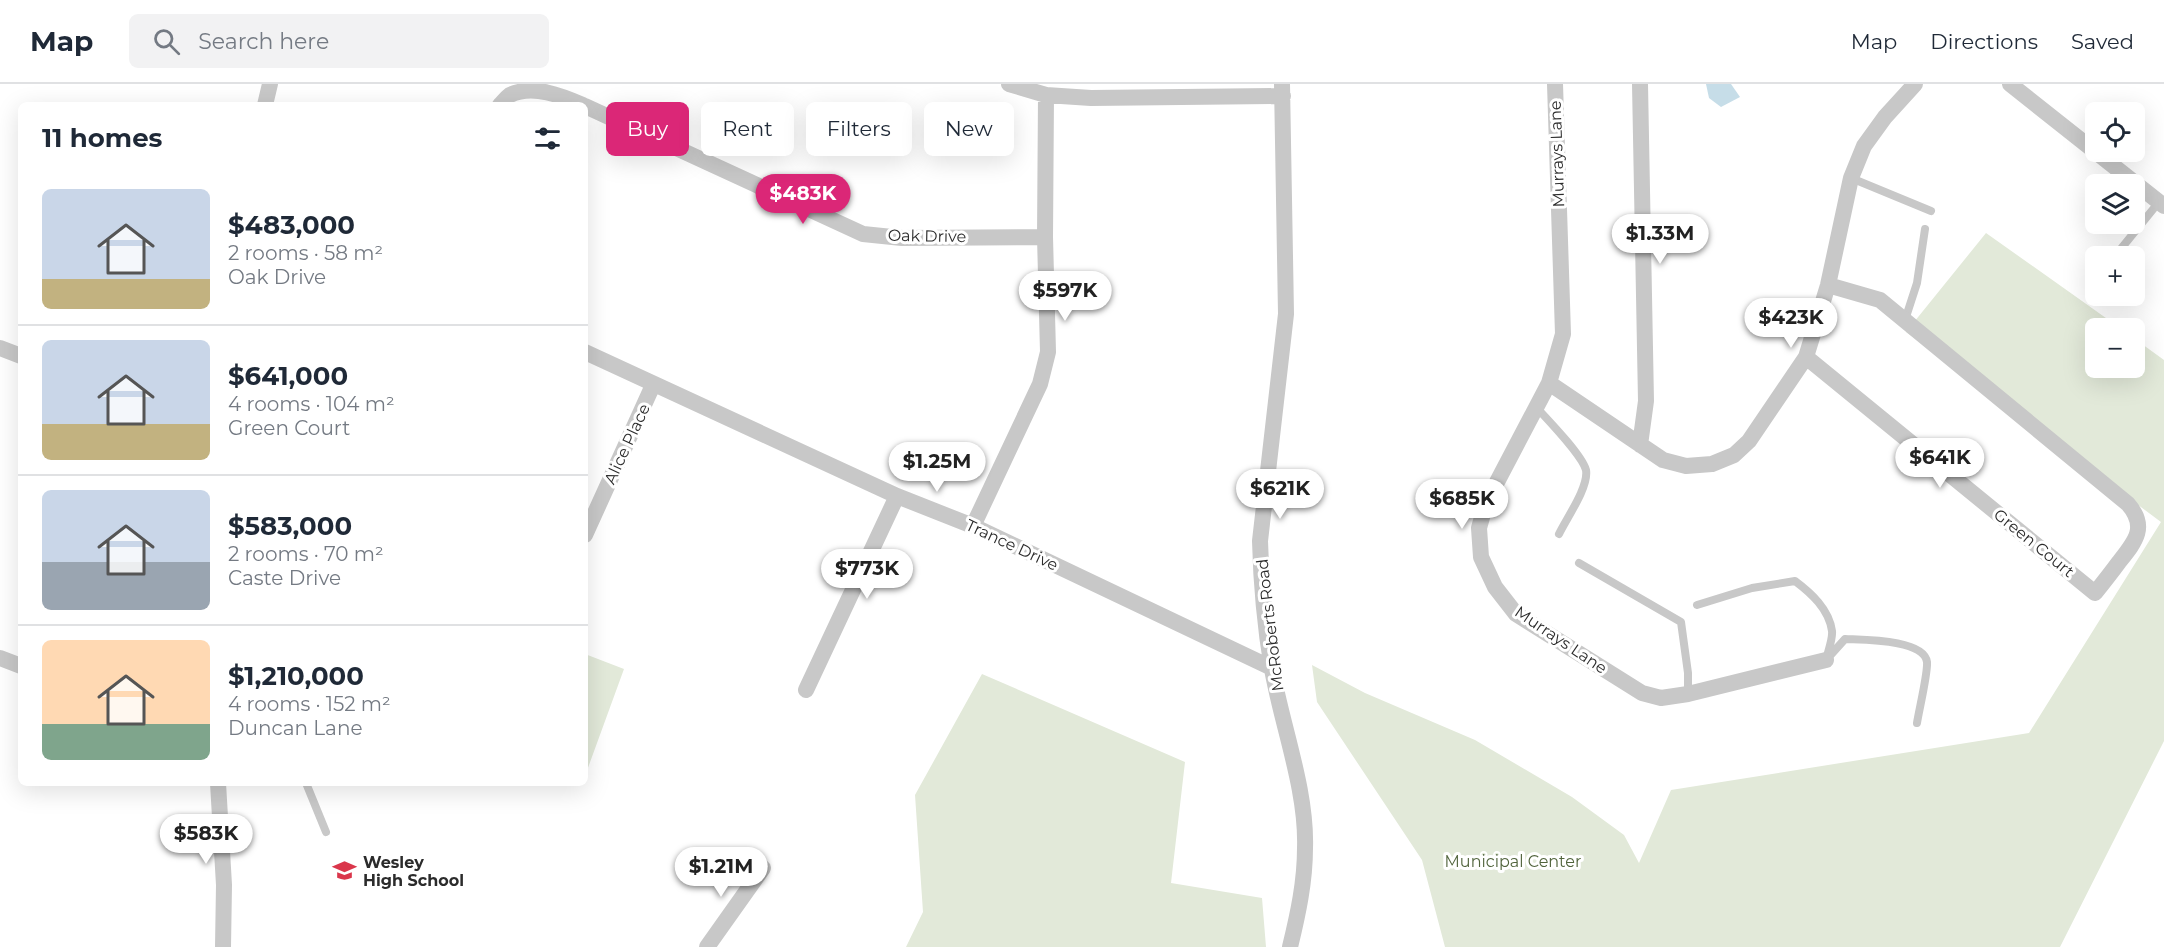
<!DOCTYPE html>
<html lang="en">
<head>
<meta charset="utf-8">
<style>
	:root { --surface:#fff; --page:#f2f2f3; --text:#1f2937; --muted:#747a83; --line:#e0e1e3; --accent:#db2777 }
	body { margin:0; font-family:Montserrat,sans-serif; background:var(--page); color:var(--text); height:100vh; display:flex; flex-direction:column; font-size:22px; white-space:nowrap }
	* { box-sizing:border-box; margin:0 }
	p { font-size:20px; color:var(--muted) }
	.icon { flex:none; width:33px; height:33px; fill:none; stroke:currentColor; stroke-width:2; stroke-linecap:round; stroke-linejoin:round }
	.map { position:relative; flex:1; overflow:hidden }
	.drawer { position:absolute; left:18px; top:18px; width:570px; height:684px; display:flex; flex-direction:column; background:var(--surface); border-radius:9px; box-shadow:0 6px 24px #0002 }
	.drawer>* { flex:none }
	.top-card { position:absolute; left:606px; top:18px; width:570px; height:54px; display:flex; gap:12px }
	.tools { position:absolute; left:2085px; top:18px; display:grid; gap:12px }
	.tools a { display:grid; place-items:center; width:60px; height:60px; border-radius:9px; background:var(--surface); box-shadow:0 6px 24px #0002; font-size:30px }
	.price { position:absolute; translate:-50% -51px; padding:0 14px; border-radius:21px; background:#fff; color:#222; font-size:20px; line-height:39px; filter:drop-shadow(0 2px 3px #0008) }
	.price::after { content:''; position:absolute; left:50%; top:36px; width:18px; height:14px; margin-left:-9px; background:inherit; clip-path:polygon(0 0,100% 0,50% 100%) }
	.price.on { background:var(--accent); color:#fff }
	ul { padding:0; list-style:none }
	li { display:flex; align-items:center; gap:18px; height:150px; padding:0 24px }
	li+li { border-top:2px solid var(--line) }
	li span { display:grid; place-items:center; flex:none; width:168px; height:120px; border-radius:9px; color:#555 }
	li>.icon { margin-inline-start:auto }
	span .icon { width:72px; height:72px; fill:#fffc; stroke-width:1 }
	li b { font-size:26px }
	h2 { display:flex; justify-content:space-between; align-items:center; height:72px; padding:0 24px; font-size:26px }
	.chip { padding:0 21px; border-radius:9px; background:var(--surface); box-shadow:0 6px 24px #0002; font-size:21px; line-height:54px }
	.chip.on { background:var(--accent); color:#fff }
	header { display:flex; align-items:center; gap:36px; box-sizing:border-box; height:84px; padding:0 30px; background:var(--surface); border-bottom:2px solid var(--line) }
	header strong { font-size:28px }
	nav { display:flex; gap:33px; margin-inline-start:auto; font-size:21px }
	.search { width:420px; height:54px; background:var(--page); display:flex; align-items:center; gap:15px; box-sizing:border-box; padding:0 21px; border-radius:9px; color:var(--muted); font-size:22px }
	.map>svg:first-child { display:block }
	.green { fill:#e2e9d9 }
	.water { fill:#c6dde8 }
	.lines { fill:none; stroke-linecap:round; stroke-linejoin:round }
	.service { stroke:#c8c8c8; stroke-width:8 }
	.minor { stroke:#c8c8c8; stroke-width:16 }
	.labels { text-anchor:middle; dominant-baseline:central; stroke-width:6; stroke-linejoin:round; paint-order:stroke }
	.street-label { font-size:16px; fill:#2b2b2b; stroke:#fff }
	.park-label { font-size:16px; fill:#51643c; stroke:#fff }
	.poi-label { font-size:16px; font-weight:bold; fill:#2b2b2b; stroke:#fff; text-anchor:start }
</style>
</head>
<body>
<header>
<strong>Map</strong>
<div class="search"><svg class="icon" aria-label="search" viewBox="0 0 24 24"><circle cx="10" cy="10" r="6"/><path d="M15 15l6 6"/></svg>Search here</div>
<nav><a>Map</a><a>Directions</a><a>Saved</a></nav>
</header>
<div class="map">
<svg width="2164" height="863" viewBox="0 0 2164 863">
	<rect width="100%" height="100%" fill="#fff"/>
	<path class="green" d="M 1986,149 L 2120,244 L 2096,244 L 2096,284 L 2134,284 L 2135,255 L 2164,276 L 2164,657 L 2060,863 L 1445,863 L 1422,776 L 1317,618 L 1312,581 L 1365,609 L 1475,656 L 1572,713 L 1624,751 L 1639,779 L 1671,706 L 2029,649 L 2161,438 L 1906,248 Z
		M 585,570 L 624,585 L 585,692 Z
		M 982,590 L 1185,678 L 1171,799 L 1262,814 L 1266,863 L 906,863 L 923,828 L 915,711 Z"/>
	<path class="water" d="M 1706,0 L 1731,0 L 1740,13 L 1721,23 L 1709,14 Z"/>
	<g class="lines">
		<path class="service" d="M 1851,94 L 1931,127
			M 2115,172 L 2159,118
			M 2091,201 L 2096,196
			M 1905,236 L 1917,199 L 1925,145
			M 1536,323 C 1548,336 1582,371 1586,386 C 1589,403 1566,435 1559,450
			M 1579,479 L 1681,538 L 1688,589 L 1688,610
			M 1697,521 L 1752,504 L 1795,497 C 1811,509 1829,525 1832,547 C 1833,555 1828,567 1826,576
			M 1827,575 L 1845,555 C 1862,556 1924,555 1927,578 C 1928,589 1919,626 1917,639
			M 306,699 L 326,748"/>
		<path class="minor" d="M 1009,0 L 1046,11 L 1091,14 L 1283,12
			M 1282,0 L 1286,230 L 1260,457 C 1261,499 1265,543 1272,585 C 1282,642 1307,706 1305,764 C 1305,798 1298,830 1290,863
			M 1555,0 L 1563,250 L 1549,299 L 1486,419 L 1479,444 L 1481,473 L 1495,503 L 1516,530 L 1642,609 L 1661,614 L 1688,610 L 1826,576
			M 1640,0 L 1646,317 L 1640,361
			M 2010,0 L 2164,122
			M 265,21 L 270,0
			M 500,21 C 503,18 506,14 510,11 C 533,0 562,12 583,21
			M 585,22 L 863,150 L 902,154 L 1045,153
			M 0,264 L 21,272
			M 585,268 L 897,412 L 973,442 L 1272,584
			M 1806,273 L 2095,509 C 2103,499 2111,489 2119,478 C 2135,458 2148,443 2128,420 L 1880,216 L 1828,201
			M 1549,299 L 1663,376 L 1686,382 L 1712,380 L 1734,371 L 1749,357 L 1806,273 L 1828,201 L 1851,94 L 1864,62 L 1885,33 L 1915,0
			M 973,442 L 1040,300 L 1048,268 L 1045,153 L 1046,11
			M 585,451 L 653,301
			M 0,574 L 21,582
			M 806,606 L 897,412
			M 218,699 L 224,801 L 223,863
			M 707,863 L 763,784"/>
	</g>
	<defs>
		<symbol id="school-bare" viewBox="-9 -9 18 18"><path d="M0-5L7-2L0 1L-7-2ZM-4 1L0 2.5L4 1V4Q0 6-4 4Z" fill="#da364b" stroke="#fff" stroke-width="2.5" paint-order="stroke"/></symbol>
	</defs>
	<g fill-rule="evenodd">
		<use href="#school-bare" x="328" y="770" width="33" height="33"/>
	</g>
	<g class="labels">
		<g class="street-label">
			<text transform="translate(1557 70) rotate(-92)">Murrays Lane</text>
			<text transform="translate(927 152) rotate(1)">Oak Drive</text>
			<text transform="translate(627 360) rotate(-65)">Alice Place</text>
			<text transform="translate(2034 459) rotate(39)">Green Court</text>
			<text transform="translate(1012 461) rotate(25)">Trance Drive</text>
			<text transform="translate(1270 541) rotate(-97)">McRoberts Road</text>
			<text transform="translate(1561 556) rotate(34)">Murrays Lane</text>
		</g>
		<g class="park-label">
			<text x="1513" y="777">Municipal Center</text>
		</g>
		<g class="poi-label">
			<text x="363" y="778">Wesley<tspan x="363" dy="18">High School</tspan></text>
		</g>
	</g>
</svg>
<div class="tools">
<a><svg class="icon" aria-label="locate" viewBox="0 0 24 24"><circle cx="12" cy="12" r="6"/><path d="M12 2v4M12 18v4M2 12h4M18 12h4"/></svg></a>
<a><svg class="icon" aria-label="layers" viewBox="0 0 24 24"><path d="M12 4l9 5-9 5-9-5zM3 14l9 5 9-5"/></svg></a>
<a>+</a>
<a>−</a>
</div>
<b class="price on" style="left:803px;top:141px">$483K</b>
<b class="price" style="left:1660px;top:181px">$1.33M</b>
<b class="price" style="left:1065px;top:238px">$597K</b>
<b class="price" style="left:1791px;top:265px">$423K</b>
<b class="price" style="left:1940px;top:405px">$641K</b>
<b class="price" style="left:937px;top:409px">$1.25M</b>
<b class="price" style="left:1280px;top:436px">$621K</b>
<b class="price" style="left:1462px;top:446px">$685K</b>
<b class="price" style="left:867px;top:516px">$773K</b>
<b class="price" style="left:206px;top:781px">$583K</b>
<b class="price" style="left:721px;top:814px">$1.21M</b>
<div class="top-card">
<a class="chip on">Buy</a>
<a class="chip">Rent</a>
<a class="chip">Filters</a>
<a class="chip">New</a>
</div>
<section class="drawer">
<h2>11 homes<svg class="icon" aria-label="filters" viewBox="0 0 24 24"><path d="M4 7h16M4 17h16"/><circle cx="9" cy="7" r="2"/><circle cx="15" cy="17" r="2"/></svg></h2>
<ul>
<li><span style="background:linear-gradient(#c9d6e8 75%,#c2b280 0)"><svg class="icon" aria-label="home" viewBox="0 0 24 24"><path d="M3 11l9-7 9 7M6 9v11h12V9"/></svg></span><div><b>$483,000</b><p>2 rooms · 58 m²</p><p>Oak Drive</p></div></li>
<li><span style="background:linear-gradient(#c9d6e8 70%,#c2b280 0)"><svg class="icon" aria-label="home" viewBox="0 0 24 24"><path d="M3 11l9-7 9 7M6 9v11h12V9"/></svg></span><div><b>$641,000</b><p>4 rooms · 104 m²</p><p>Green Court</p></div></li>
<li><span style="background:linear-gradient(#c9d6e8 60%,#9aa5b1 0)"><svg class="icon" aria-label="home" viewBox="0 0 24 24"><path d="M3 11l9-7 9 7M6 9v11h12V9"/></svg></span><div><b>$583,000</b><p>2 rooms · 70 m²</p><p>Caste Drive</p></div></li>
<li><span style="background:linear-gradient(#ffd9b3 70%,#7fa58c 0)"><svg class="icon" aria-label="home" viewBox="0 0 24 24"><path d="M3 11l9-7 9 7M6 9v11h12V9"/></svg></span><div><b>$1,210,000</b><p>4 rooms · 152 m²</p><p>Duncan Lane</p></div></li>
</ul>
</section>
</div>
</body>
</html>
